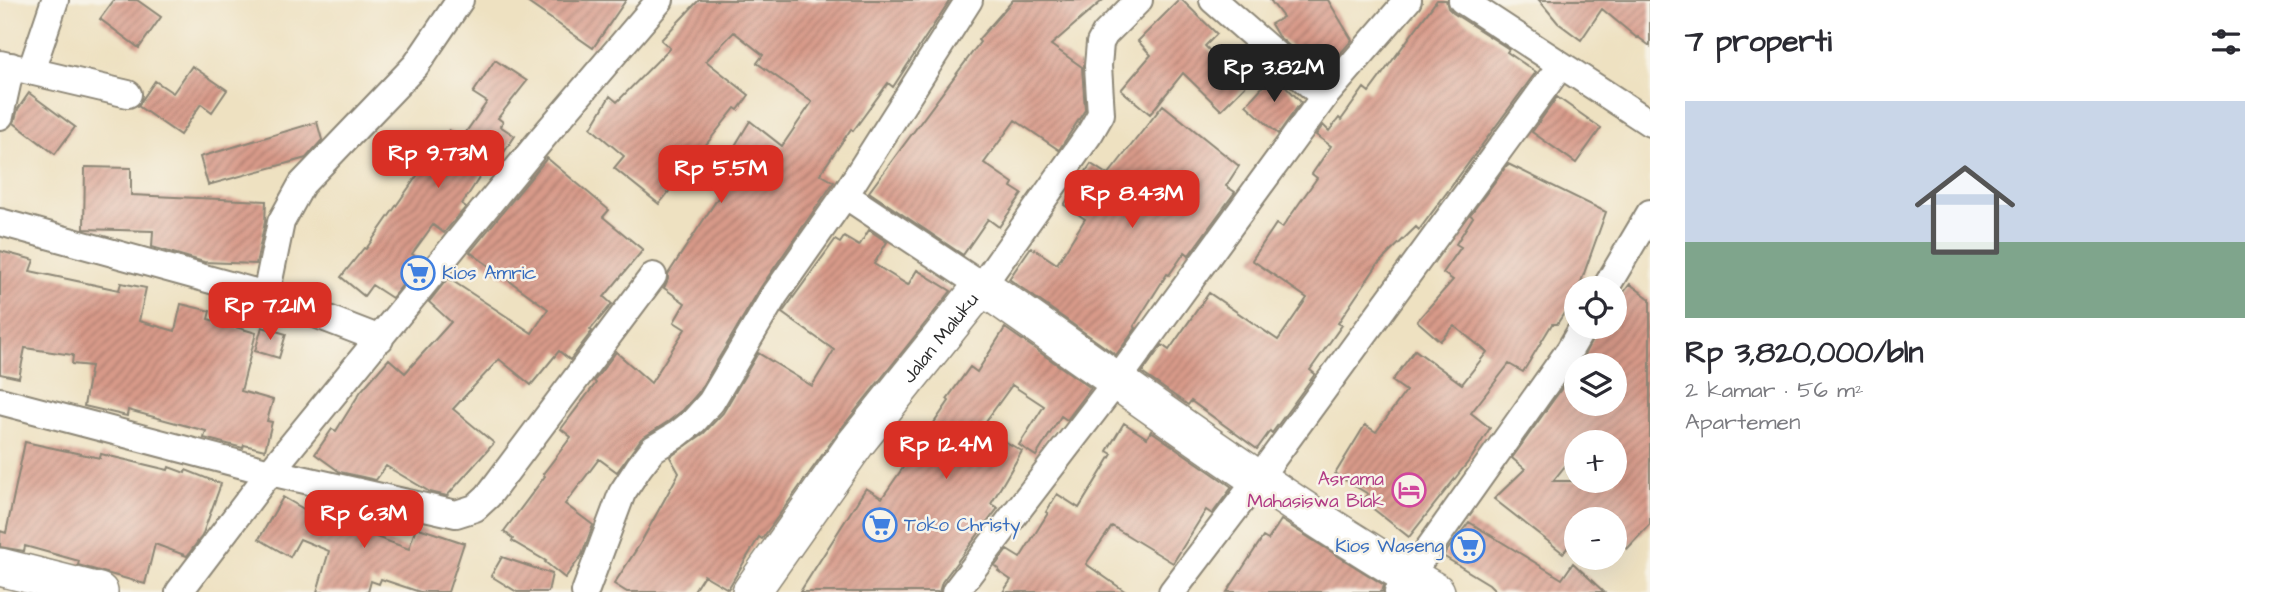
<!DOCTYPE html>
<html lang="id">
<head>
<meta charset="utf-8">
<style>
	:root { --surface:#fff; --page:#f7f7f7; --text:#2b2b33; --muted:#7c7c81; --line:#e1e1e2; --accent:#d93025 }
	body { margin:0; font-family:"Architects Daughter",sans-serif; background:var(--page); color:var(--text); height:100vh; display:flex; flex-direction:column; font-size:26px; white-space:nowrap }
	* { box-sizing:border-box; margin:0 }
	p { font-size:23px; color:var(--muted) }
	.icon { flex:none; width:38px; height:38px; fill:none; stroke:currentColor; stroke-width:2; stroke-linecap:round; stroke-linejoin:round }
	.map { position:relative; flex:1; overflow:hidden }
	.drawer { display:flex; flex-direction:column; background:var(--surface); width:630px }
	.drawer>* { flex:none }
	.controls { position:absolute; left:1564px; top:276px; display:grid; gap:14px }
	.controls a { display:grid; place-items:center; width:63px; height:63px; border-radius:50%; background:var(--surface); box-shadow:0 7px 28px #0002; font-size:35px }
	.price { position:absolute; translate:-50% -60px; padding:0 16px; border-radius:14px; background:var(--accent); color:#fff; font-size:23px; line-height:46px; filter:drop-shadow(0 2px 4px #0008) }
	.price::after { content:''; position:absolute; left:50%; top:42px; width:21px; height:16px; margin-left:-10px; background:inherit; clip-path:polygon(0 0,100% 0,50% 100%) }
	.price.active { background:#222; color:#fff }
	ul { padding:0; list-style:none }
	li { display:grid; align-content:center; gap:14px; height:371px; padding:0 35px }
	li+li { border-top:2px solid var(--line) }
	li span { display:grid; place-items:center; height:217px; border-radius:0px; color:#555 }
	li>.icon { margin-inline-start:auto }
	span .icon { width:126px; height:126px; fill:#fffc; stroke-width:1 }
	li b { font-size:30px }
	h2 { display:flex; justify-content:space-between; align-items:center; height:84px; padding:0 35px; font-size:30px }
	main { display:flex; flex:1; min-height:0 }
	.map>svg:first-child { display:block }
	.building { fill:url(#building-hatch); fill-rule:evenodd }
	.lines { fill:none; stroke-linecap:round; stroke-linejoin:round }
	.minor-casing { stroke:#8c8676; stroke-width:30 }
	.secondary-casing { stroke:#8c8676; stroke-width:40 }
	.minor { stroke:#fff; stroke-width:26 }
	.secondary { stroke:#fff; stroke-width:37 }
	.labels { text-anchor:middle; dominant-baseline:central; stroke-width:5; stroke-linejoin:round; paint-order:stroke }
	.shop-label { font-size:19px; fill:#366cbe; stroke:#f7f3e8; text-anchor:start }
	.street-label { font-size:19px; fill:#2b2b2b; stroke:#f7f3e8 }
	.hotel-label { font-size:19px; fill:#b23c85; stroke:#f7f3e8; text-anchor:end }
</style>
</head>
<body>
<main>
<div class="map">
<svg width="1650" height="592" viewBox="0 0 1650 592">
	<defs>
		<pattern id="building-hatch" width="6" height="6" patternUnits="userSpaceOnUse" patternTransform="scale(1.75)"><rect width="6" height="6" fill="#d89a89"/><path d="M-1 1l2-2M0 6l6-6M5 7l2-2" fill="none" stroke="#af7e70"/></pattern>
	</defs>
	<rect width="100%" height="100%" fill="#f7f3e8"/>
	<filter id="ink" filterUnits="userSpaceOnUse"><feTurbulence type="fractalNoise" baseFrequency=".0143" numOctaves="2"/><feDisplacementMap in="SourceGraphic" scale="14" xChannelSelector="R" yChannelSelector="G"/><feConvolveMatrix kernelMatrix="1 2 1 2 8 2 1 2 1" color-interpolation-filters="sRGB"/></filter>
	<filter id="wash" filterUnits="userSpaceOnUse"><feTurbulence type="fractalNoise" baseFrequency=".00686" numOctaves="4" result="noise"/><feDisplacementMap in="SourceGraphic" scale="28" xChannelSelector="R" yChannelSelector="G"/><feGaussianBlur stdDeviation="1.57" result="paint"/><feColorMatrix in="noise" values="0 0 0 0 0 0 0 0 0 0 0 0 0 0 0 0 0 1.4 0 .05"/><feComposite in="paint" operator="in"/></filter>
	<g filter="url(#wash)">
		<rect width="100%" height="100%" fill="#eee1c1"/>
		<g id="blocks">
			<path class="building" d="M 114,0 L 137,0 L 161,17 L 139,48 L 100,19 Z
				M 524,0 L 626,0 L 593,48 Z
				M 699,0 L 950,0 L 893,87 L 888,83 L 853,131 L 851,129 L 820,174 L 834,182 L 761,287 L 698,393 L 683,410 L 669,421 L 641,439 L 617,472 L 599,459 L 565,504 L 593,525 L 582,555 L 565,578 L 545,562 L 546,561 L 512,541 L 513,539 L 504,531 L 545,476 L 543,474 L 571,437 L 561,429 L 596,383 L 594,381 L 616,352 L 651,383 L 685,329 L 674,322 L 685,303 L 664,288 L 668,279 L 668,274 L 733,175 L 722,167 L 750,121 L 782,146 L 812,102 L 757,63 L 763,55 L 734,32 L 706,61 L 749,95 L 738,110 L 735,108 L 659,204 L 614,168 L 624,156 L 591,128 L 610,96 L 617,102 L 670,48 L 661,40 Z
				M 1013,0 L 1103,0 L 1051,45 L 1082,67 L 1085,110 L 1059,150 L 1015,120 L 984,163 L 1013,183 L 1011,187 L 1022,194 L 999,227 L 988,219 L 963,255 L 869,192 L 980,42 L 978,40 Z
				M 1179,0 L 1182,0 L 1217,34 L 1205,46 L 1246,85 L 1221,110 L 1183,73 L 1150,114 L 1121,90 L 1151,55 L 1138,41 Z
				M 1270,0 L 1328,0 L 1352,40 L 1340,54 L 1316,69 L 1278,36 L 1271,24 L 1283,17 Z
				M 1437,0 L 1446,0 L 1448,8 L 1453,13 L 1509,49 L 1507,52 L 1536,72 L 1419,230 L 1416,227 L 1378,264 L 1338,323 L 1342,325 L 1310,370 L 1315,374 L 1272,433 L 1270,431 L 1257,449 L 1191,401 L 1188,405 L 1142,373 L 1162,345 L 1169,350 L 1209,293 L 1278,340 L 1307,298 L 1252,260 L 1276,224 L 1282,228 L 1317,178 L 1312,174 L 1331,146 L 1316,135 L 1323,125 L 1329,131 L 1339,118 L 1341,120 L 1364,88 L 1369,92 Z
				M 1539,0 L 1650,0 L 1650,46 L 1638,37 L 1637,38 L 1602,9 L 1581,40 L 1558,23 Z
				M 495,60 L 527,81 L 498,118 L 503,122 L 500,126 L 515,136 L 500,158 L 495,154 L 462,204 L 466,207 L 444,233 L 433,225 L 412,254 L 422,261 L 392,298 L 372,285 L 364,296 L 341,277 L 364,248 L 366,249 L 449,130 L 461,139 L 487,102 L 473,93 Z
				M 192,66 L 227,90 L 212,112 L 201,104 L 180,135 L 138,106 L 155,81 L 173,93 Z
				M 1274,74 L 1301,102 L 1278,134 L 1246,105 Z
				M 29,93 L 75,127 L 55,154 L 14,123 L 18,109 Z
				M 1557,97 L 1601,128 L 1576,163 L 1532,132 Z
				M 1163,105 L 1239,166 L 1226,186 L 1235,192 L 1189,255 L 1185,252 L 1169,275 L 1167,274 L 1134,326 L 1136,328 L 1116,355 L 1009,279 L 1031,247 L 1057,264 L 1085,219 L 1064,205 L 1091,164 L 1108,175 Z
				M 317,122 L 322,140 L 306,158 L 208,185 L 200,157 Z
				M 547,158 L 609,210 L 603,217 L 643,250 L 604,297 L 612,304 L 590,330 L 592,331 L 570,360 L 559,351 L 531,385 L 499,359 L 453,409 L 494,443 L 447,496 L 430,492 L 386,466 L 376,480 L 340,472 L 315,454 L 332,429 L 336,431 L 361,391 L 389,359 L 405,373 L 451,322 L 429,302 L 448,278 L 532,333 L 548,309 L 470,252 Z
				M 1508,164 L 1606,212 L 1577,293 L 1557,324 L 1552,324 L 1523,372 L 1509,364 L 1471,413 L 1490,428 L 1472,457 L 1409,537 L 1362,500 L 1368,494 L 1335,474 L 1365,425 L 1376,432 L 1406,391 L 1392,381 L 1415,350 L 1462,384 L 1487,352 L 1454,326 L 1440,341 L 1417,321 L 1453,280 L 1443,273 L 1461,247 L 1456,244 L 1473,217 L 1470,215 Z
				M 85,167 L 131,168 L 131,195 L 266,201 L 265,222 L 256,264 L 204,262 L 152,247 L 153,231 L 84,229 Z
				M 869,230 L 887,242 L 874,264 L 908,285 L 917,270 L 951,291 L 840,430 L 762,539 L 759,537 L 728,589 L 704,575 L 693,592 L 627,592 L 614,584 L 640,544 L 679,473 L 670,457 L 704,433 L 723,413 L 758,353 L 812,386 L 834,350 L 782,313 L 835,240 L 840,243 L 844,237 L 859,246 Z
				M 0,251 L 34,260 L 30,271 L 119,290 L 121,283 L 146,288 L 139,321 L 175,331 L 181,304 L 210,311 L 208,319 L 256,333 L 241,391 L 273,400 L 267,421 L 272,422 L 265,450 L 244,445 L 243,448 L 204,438 L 206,431 L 128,410 L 127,416 L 84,406 L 91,366 L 72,364 L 73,355 L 25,348 L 19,378 L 0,374 Z
				M 1630,284 L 1650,299 L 1650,524 L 1627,549 L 1615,538 L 1615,520 L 1577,520 L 1577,537 L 1563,553 L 1494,499 L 1525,469 L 1512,458 L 1577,367 L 1577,404 L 1615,404 L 1615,366 L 1578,366 L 1599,327 L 1615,327 L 1615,304 ZM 1577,443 L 1615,443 L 1615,481 L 1553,481 L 1577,451 Z
				M 262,327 L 286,334 L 279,358 L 255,351 Z
				M 1005,328 L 1091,388 L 1067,420 L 1061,416 L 1036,456 L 1019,445 L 1044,406 L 1012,385 L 981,428 L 1022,451 L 991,504 L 998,508 L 942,582 L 939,592 L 800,592 L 866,488 L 882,498 L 949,401 L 947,399 L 970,367 L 977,372 Z
				M 1124,423 L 1147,438 L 1151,431 L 1232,487 L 1212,514 L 1206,510 L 1173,563 L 1112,526 L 1086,564 L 1126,592 L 1003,592 L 1011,580 L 998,571 L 999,569 L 995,566 L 1007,550 L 1020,558 L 1048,513 L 1046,512 L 1057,494 L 1079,508 L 1112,454 L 1107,451 Z
				M 25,442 L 100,458 L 101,454 L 168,470 L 169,467 L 185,473 L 186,470 L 221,484 L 202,536 L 187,556 L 155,544 L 145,584 L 78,565 L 79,561 L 25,546 L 24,551 L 0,547 L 0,531 L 6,533 Z
				M 283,497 L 321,519 L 328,501 L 358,508 L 380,518 L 373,536 L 409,549 L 416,527 L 464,543 L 448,592 L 420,592 L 381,579 L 379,584 L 371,581 L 368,592 L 317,592 L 329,551 L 300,539 L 290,557 L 259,539 Z
				M 1281,520 L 1384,585 L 1382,592 L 1227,592 L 1263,537 L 1268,540 Z
				M 1469,522 L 1562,579 L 1573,563 L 1604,592 L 1497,592 L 1489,584 L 1443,556 Z
				M 502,557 L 552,574 L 548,592 L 517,592 L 491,576 Z"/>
		</g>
	</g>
	<g filter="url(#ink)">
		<use href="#blocks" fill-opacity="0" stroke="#8c8676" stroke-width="2"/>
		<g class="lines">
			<defs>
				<path id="minor" d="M 1213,0 L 1324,97
					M 1462,0 L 1650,123
					M 0,64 L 128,94
					M 31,71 L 55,0
					M 0,116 L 11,66
					M 845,195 L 982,286 L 1090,133 L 1101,114 L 1098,66 L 1100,43 L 1105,34 L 1139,0
					M 0,222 L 266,295 L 380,339
					M 1605,289 L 1650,213
					M 266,295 L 281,222 L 302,184 L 416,65 L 460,0
					M 0,401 L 270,472 L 456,514 L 475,508 L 488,496 L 653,276
					M 179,592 L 270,472 L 544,136 L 660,0
					M 585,592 L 622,493 L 639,467 L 653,449 L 678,434 L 694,421 L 711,402 L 774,296 L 845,195 L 969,0
					M 955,592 L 1116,382 L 1324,97 L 1408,0
					M 1172,592 L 1258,479 L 1561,65
					M 1398,592 L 1569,351 L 1583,327"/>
				<g id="secondary">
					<path d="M 0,567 L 99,592"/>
					<path id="s1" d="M 751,592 L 856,443 L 982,286 C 1132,390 1278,500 1436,592"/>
				</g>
			</defs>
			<use href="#minor" class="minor-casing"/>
			<use href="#secondary" class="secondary-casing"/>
			<use href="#minor" class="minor"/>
			<use href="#secondary" class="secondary"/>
		</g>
	</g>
	<defs>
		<symbol id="supermarket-ring" viewBox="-11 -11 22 22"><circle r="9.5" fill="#f7f3e8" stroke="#3f7fe0" stroke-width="1.5"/><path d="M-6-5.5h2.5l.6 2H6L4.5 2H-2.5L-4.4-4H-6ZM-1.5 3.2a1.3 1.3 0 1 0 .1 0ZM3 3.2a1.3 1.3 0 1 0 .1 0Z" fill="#3f7fe0"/></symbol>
		<symbol id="hotel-ring" viewBox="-11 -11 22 22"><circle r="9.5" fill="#f7f3e8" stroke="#d1479c" stroke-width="1.5"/><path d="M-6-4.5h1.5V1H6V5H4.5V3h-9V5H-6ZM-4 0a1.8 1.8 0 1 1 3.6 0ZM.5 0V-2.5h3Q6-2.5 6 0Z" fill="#d1479c"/></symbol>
	</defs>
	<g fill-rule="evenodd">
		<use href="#supermarket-ring" x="399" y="254" width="38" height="38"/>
		<use href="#hotel-ring" x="1390" y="471" width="38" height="38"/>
		<use href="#supermarket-ring" x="861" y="506" width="38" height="38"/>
		<use href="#supermarket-ring" x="1449" y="527" width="38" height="38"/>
	</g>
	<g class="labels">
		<g class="shop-label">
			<text x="442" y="273">Kios Amric</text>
			<text x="904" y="525">Toko Christy</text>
			<text x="1444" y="546" text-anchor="end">Kios Waseng</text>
		</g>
		<g class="street-label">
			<text stroke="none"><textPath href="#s1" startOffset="317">Jalan Maluku</textPath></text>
		</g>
		<g class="hotel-label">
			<text x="1384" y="479">Asrama<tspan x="1384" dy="22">Mahasiswa Biak</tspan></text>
		</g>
	</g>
</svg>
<div class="controls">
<a><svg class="icon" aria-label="locate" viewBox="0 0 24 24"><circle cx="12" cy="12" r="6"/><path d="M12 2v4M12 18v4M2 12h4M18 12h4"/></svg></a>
<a><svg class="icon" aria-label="layers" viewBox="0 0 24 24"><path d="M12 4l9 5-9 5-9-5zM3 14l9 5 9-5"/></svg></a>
<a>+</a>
<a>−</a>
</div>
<b class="price active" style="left:1274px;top:104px">Rp 3.82M</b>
<b class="price" style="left:438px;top:190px">Rp 9.73M</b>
<b class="price" style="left:721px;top:205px">Rp 5.5M</b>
<b class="price" style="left:1132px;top:230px">Rp 8.43M</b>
<b class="price" style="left:270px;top:342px">Rp 7.21M</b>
<b class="price" style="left:946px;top:481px">Rp 12.4M</b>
<b class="price" style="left:364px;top:550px">Rp 6.3M</b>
</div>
<section class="drawer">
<h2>7 properti<svg class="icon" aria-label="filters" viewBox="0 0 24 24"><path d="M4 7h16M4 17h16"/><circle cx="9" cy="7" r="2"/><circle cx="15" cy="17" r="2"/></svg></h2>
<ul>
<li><span style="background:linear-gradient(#c9d6e8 65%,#7fa58c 0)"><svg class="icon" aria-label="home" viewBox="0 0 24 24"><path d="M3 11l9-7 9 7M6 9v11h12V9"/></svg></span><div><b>Rp 3,820,000/bln</b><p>2 kamar · 56 m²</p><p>Apartemen</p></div></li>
</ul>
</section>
</main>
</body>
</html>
